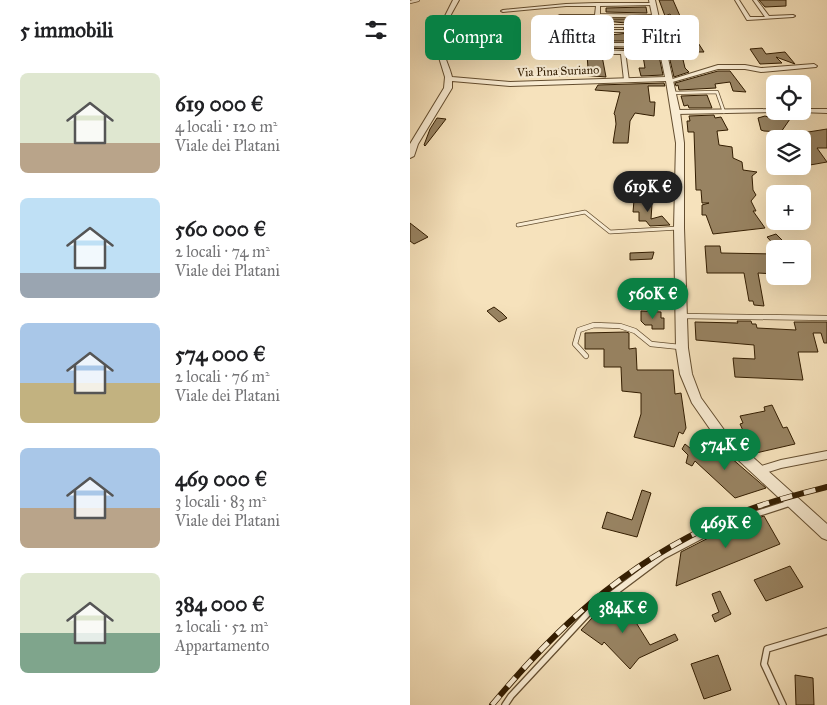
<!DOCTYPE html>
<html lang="it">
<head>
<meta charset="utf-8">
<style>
	:root { --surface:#fff; --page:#f2f2f2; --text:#202124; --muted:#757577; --accent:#0b8043 }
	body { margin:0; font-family:"IM FELL Great Primer",serif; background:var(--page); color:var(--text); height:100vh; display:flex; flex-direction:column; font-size:19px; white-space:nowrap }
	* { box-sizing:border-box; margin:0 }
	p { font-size:16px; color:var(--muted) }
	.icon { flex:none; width:28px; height:28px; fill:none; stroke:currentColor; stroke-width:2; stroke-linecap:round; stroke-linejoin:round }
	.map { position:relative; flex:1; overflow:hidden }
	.drawer { display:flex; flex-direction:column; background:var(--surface); width:410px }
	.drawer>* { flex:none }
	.top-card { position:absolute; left:15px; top:15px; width:326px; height:45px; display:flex; gap:10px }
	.controls { position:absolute; left:356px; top:75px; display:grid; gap:10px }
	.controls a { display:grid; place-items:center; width:45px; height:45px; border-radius:8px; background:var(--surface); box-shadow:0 5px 20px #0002; font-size:25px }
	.price { position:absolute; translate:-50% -42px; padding:0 11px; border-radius:18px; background:var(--accent); color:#fff; font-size:16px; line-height:32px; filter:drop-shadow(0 1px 2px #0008) }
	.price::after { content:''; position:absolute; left:50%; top:30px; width:15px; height:11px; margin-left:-8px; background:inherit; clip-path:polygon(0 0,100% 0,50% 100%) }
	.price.active { background:#222; color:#fff }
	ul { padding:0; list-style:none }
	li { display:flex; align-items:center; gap:15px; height:125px; padding:0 20px }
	li span { display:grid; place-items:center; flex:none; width:140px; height:100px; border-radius:8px; color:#555 }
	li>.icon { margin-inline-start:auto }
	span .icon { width:60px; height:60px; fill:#fffc; stroke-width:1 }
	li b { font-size:21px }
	h2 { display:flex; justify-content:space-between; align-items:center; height:60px; padding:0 20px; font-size:21px }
	.chip { padding:0 18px; border-radius:8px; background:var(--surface); box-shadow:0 5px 20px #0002; font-size:18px; line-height:45px }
	.chip.active { background:var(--accent); color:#fff }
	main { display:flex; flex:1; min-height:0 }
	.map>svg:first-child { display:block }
	.building { fill:#988362; stroke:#331d01 }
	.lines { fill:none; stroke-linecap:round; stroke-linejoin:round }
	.service-far3-casing { stroke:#644e30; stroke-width:4 }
	.service-far2-casing { stroke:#644e30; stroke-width:4.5 }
	.service-far1-casing { stroke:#644e30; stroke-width:6 }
	.service-casing { stroke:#644e30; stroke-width:8 }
	.minor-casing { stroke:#644e30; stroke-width:2 }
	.tertiary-casing { stroke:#644e30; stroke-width:2 }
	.service-far3 { stroke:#f9ecd3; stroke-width:2.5 }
	.service-far2 { stroke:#f9ecd3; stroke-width:3 }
	.service-far1 { stroke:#f9ecd3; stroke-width:4.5 }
	.service { stroke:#f9ecd3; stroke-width:5.5 }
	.minor { fill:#f9ecd3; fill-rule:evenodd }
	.tertiary { fill:#f9ecd3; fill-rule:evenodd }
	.rail-casing { stroke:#331d01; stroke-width:6 }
	.rail { stroke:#f9ecd3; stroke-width:4.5; stroke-dasharray:12; stroke-linecap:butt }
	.labels { text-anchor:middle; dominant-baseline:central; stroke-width:4.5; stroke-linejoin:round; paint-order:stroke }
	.far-street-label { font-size:12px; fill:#331d01; stroke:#f9ecd3 }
</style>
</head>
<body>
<main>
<section class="drawer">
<h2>5 immobili<svg class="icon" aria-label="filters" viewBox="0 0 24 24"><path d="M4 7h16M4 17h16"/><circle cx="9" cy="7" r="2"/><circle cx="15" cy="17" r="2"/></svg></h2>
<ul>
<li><span style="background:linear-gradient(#dfe7d0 70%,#b9a48a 0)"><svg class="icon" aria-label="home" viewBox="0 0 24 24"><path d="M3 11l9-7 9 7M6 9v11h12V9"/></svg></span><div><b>619 000 €</b><p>4 locali · 120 m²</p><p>Viale dei Platani</p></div></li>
<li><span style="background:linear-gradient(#bfe0f5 75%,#9aa5b1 0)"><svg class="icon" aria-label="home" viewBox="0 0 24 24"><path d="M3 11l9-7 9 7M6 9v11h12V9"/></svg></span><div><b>560 000 €</b><p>2 locali · 74 m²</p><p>Viale dei Platani</p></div></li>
<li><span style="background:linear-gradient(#a9c7e8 60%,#c2b280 0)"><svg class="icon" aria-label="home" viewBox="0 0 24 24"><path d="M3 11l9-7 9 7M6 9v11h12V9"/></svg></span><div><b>574 000 €</b><p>2 locali · 76 m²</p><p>Viale dei Platani</p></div></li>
<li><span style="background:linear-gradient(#a9c7e8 60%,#b9a48a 0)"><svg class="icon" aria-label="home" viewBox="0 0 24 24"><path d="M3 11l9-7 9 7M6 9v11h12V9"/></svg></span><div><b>469 000 €</b><p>3 locali · 83 m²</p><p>Viale dei Platani</p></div></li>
<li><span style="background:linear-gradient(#dfe7d0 60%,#7fa58c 0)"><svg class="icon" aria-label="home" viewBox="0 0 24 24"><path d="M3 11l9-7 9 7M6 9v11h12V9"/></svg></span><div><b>384 000 €</b><p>2 locali · 52 m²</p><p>Appartamento</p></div></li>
</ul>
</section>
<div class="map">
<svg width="417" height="705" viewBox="0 0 417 705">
	<rect width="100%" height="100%" fill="#f6e2bc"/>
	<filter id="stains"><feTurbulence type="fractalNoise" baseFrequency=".004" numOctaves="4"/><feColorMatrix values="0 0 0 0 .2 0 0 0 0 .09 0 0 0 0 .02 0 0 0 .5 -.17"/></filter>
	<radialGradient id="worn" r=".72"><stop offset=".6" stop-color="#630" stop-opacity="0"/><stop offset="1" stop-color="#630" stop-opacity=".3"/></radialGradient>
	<path class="building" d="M 249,0 L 263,0 L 270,16 L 277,19 L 283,27 L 287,35 L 283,35 L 294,52 L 284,52 L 262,18 L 265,30 L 261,30 L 259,22 L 254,18 L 262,17 L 260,14 L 255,16 Z
		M 349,0 L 376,0 L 376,6 L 355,7 Z
		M 236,7 L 237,13 L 196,12 L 196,8 Z
		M 195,19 L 238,19 L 238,22 L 242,22 L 243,27 L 242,41 L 199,41 L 200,35 L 219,33 L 220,26 L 216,23 L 195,21 Z
		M 260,47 L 270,47 L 275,68 L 279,72 L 264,77 L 259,56 L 262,56 Z
		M 198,48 L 242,49 L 242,53 L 247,52 L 249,56 L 253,75 L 231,76 L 229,68 L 235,68 L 232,50 Z
		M 352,48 L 356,54 L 375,52 L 385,64 L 366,57 L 372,63 L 350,64 L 340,49 Z
		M 177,55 L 192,56 L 196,77 L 171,75 L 147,76 L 146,69 L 178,68 Z
		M 308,71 L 320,71 L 336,92 L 323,91 L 320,82 L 305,84 L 306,88 L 269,90 L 268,85 L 266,86 L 265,83 Z
		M 254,83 L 255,86 L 238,86 L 240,102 L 245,102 L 244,116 L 225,113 L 220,121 L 218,143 L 203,143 L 206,124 L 205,115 L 204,114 L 210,92 L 185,90 L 188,85 Z
		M 297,95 L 302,108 L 279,108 L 278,105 L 274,106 L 271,96 Z
		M 304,115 L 305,118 L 311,117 L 318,130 L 307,131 L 309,145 L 322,147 L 323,158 L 332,162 L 333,170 L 347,172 L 342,176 L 343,190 L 346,195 L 341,201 L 346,211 L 343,211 L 355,228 L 303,234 L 296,215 L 292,215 L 292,205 L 299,203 L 292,203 L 291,190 L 286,190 L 284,132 L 278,132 L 277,121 L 280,121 L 279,116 Z
		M 355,116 L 364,119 L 371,116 L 380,119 L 371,132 L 354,131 L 351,130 L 348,118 Z
		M 27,118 L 36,119 L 15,146 L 14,145 L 20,129 Z
		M 417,129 L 417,148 L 407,148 L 417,162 L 400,165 L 392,155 L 392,133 Z
		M 230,197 L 236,197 L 242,204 L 241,219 L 252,216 L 260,225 L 240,226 L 236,221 L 229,221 L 229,212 L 223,212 L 224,200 L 230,200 Z
		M 0,223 L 18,237 L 4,244 L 0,241 Z
		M 366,234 L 381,249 L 368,249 L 357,237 Z
		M 295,246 L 310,246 L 311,253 L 365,254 L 365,274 L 348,273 L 354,306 L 344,305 L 343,301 L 339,301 L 334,273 L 297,273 Z
		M 244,252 L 242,259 L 220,260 L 220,253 Z
		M 84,307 L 92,313 L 97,318 L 89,322 L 77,311 Z
		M 231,311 L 251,312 L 251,318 L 254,318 L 254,329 L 242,329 L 242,325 L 235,325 L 231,321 Z
		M 327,321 L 341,321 L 342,324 L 346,324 L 347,328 L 386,330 L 384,322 L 417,322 L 417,343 L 414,343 L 411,333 L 403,333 L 408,352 L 388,352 L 393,380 L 325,377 L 323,358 L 345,359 L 344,345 L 286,340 L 285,322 L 328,323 Z
		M 216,332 L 219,333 L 219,349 L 226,348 L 227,370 L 263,370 L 265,394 L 271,393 L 276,428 L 273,434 L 269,432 L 264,447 L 224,437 L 231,414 L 231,393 L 212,391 L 211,367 L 194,367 L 194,349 L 175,349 L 175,333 Z
		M 362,405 L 373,428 L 377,427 L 385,444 L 346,453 L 338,435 L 335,435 L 330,424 L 333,423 L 330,416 L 355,411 L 354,407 Z
		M 275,444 L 291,457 L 306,445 L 356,488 L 325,498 L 285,461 L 282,466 L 276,463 L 278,455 L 272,449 Z
		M 232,490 L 241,493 L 227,537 L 192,528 L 197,512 L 222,520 Z
		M 354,516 L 370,544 L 266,586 L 271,552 L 318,528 Z
		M 380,566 L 393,587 L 356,601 L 344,580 Z
		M 310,591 L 321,614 L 305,622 L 302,615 L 309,612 L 302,594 Z
		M 212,600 L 240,645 L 265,634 L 268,640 L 229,658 L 220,669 L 194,642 L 192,645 L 171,630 L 182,618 Z
		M 308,655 L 321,690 L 294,699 L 281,664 Z
		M 385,675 L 403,678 L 404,705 L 386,705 Z"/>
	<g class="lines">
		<defs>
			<path id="service-far3" d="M 0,2 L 8,0
				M 247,20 L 256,23 L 259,33 L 250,36
				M 261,93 L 307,92 L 314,112"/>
			<path id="service-far2" d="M 108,225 L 175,212 L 200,232 L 269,228"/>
			<path id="service-far1" d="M 271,316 L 417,318
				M 176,356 L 165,344 L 169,330 L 184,325 L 210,326 L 225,331 L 241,344 L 270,347"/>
			<path id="service" d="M 95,705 L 101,696 L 181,610 L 253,556 L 312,525 L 380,503
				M 373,705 L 354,664 L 357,649 L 417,631"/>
			<path id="minor" d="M 325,0 L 329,0 L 340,17 L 355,17 L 343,0 L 347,0 L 359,16 L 383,15 L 385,16 L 383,17 L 337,20 Z
				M 186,3 L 243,3 L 245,4 L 243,5 L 190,6 L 190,14 L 245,15 L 247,16 L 245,17 L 190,17 L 189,25 L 216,25 L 218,26 L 218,31 L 216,32 L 189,32 L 188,43 L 252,43 L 255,45 L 252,47 L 188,46 L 188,50 L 215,51 L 219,81 L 214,80 L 211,54 L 185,54 L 182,52 L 185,17 L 150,17 L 148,16 L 150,15 L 185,15 L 186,6 L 156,6 L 93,12 L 91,11 L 93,10 L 156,4 ZM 189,27 L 214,27 L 214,30 L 189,30 Z
				M 404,64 L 407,66 L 406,67 L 351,72 L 335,69 L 308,69 L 259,83 L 256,81 L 308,65 L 335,65 L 351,68 Z
				M 365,109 L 365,111 L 369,111 L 368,112 L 266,114 L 263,112 L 266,110 Z
				M 392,109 L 417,109 L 417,113 L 390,112 L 389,111 L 392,111 Z
				M 417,451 L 417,459 L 371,468 L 349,475 L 345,474 L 344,471 L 345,468 L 371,460 Z"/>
			<path id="tertiary" d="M 43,0 L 49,0 C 41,15 29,32 33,50 C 35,59 40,68 42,77 L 100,82 L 255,77 L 239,0 L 245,0 L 270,112 L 274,143 L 274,228 L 278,348 L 282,374 L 291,398 L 317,434 L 417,524 L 417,540 L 412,538 L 309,442 L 282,403 L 270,374 L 266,348 L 264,228 L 266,143 L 256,81 L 100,86 L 42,81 L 42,88 L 8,144 L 4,156 L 0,158 L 0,144 L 34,88 L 35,77 L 27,51 L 26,40 L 29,28 Z"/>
		</defs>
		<use href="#service-far3" class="service-far3-casing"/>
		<use href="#service-far2" class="service-far2-casing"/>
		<use href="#service-far1" class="service-far1-casing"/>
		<use href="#service" class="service-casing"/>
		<use href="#minor" class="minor-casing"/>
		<use href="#tertiary" class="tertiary-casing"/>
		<use href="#service-far3" class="service-far3"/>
		<use href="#service-far2" class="service-far2"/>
		<use href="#service-far1" class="service-far1"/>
		<use href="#service" class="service"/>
		<use href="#minor" class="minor"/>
		<use href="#tertiary" class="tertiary"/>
		<defs>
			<path id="rail" d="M 82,705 C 153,619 228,553 333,512 C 360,501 389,494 417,487"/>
		</defs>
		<use href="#rail" class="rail-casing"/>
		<use href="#rail" class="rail"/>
	</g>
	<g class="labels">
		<g class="far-street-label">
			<text transform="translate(148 71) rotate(-2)">Via Pina Suriano</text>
		</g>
	</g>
	<rect width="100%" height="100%" filter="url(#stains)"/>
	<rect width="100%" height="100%" fill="url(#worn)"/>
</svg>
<div class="controls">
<a><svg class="icon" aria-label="locate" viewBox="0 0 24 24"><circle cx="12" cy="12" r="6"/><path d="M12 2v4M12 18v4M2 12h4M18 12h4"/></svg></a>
<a><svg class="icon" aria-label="layers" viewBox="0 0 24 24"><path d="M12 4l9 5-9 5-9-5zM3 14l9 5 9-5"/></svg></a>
<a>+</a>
<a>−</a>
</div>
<b class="price active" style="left:238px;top:213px">619K €</b>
<b class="price" style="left:243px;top:320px">560K €</b>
<b class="price" style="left:315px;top:471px">574K €</b>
<b class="price" style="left:316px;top:549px">469K €</b>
<b class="price" style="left:213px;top:634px">384K €</b>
<div class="top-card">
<a class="chip active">Compra</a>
<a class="chip">Affitta</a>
<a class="chip">Filtri</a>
</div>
</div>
</main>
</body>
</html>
